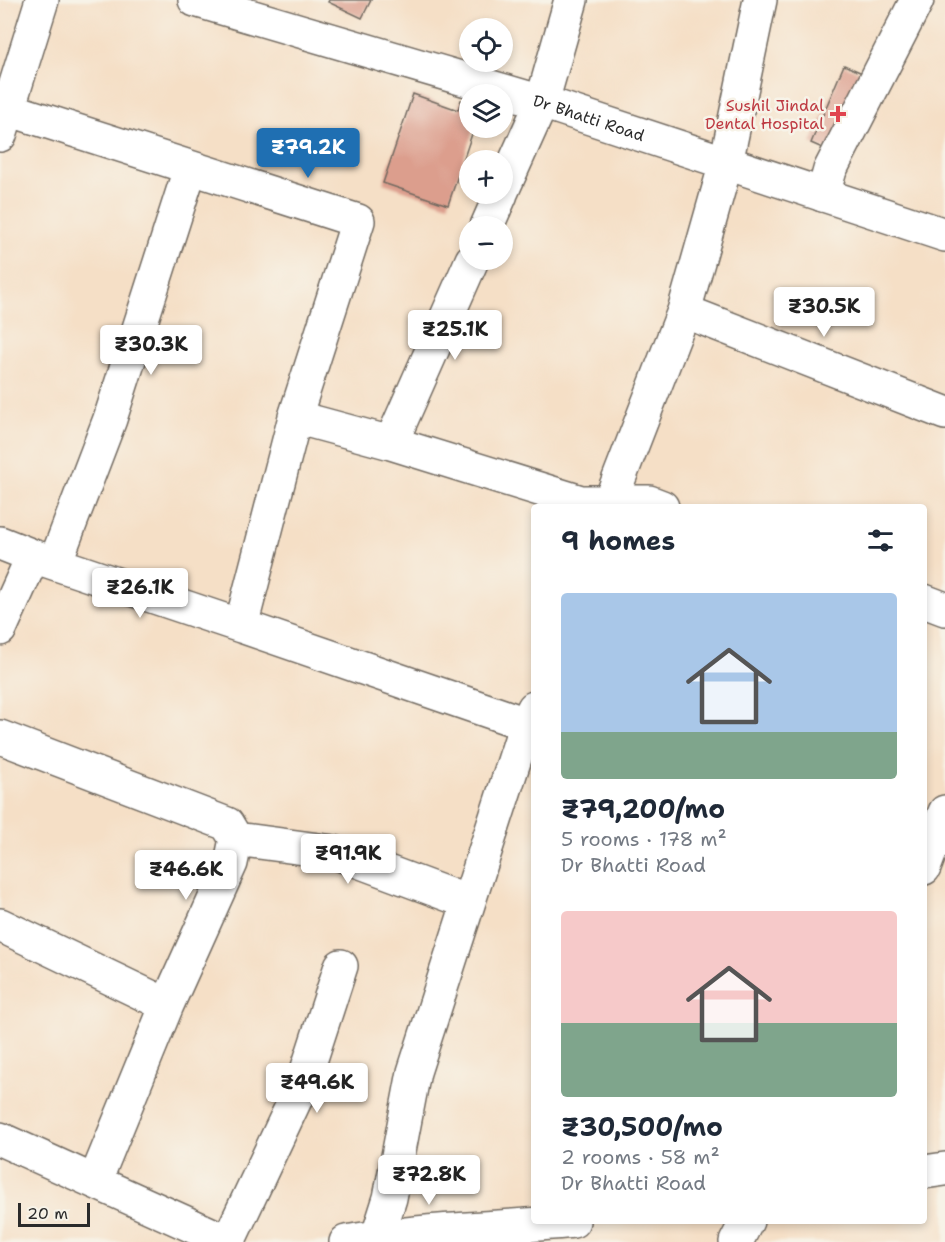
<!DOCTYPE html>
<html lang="en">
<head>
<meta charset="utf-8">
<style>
	:root { --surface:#fff; --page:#f2f2f3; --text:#1f2937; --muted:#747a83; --accent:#1f6fb2 }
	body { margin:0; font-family:"Shantell Sans",sans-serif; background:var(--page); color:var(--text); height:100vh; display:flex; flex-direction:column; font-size:22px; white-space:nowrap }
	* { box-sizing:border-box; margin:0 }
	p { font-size:20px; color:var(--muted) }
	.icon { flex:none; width:33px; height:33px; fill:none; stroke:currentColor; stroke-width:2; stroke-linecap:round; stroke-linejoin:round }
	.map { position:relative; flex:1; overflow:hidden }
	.drawer { position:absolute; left:531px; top:504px; width:396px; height:720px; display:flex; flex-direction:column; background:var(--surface); border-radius:6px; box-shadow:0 3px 9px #0003 }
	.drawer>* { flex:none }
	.tools { position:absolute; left:459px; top:18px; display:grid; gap:12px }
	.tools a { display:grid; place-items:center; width:54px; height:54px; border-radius:50%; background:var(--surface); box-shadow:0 3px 9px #0003; font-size:30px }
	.scale { position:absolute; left:18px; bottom:15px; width:72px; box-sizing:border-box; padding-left:6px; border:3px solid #2b2b2b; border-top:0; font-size:16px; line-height:21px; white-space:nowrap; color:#2b2b2b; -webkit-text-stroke:4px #f7f3e8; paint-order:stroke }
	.price { position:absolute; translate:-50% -51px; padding:0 14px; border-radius:6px; background:#fff; color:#222; font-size:20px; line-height:39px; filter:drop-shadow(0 2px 3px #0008) }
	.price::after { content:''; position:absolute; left:50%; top:36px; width:18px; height:14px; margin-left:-9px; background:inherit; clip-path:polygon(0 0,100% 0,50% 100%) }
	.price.selected { background:var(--accent); color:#fff }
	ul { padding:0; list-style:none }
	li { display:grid; align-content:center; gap:12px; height:318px; padding:0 30px }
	li span { display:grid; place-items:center; height:186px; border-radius:6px; color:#555 }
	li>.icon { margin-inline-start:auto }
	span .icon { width:108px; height:108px; fill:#fffc; stroke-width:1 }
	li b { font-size:26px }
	h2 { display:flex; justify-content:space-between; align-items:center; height:72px; padding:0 30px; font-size:26px }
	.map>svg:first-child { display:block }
	.building { fill:#dc9e8d }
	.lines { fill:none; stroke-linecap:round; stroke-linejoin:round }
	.minor-casing { stroke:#726a61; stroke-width:36 }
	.major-casing { stroke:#726a61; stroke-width:36 }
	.minor { stroke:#fff; stroke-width:33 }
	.major { stroke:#fff; stroke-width:33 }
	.health-dot { fill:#e0444e; stroke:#f7f3e8; stroke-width:2 }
	.labels { text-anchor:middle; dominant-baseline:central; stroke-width:5; stroke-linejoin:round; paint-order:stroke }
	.health-label { font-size:16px; fill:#be3a42; stroke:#f7f3e8; text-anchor:end }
	.street-label { font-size:16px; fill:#2b2b2b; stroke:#f7f3e8 }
</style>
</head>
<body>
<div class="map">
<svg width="945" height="1242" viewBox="0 0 945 1242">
	<rect width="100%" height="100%" fill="#f7f3e8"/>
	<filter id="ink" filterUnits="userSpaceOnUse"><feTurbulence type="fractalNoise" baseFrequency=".0167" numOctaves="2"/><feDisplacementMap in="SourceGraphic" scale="12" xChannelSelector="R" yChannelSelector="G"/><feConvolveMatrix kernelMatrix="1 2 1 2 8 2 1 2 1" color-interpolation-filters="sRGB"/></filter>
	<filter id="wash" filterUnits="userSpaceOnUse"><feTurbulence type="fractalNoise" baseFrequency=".008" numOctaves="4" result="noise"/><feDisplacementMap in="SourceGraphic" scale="24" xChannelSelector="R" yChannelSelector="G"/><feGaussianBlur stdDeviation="1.35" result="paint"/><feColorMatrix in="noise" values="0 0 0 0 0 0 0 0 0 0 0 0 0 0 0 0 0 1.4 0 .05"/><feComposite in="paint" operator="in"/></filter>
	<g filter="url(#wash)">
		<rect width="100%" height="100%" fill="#f5dfc6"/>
		<g id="blocks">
			<path class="building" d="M 329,0 L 371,0 L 362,18 L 328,2 Z
				M 844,65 L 869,76 L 836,154 L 811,143 Z
				M 413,94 L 458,110 L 461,100 L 470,103 L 470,128 L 474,128 L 448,205 L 383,183 Z"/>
		</g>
	</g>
	<g filter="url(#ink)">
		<use href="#blocks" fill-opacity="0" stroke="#726a61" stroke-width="1.5"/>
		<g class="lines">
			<defs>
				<path id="minor" d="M 8,109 L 358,221 L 295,417 L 241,626 L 526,724
					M 0,135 L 42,0
					M 502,191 L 542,102 L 571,0
					M 823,195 L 830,170 L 917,0
					M 487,226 L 501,194
					M 684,311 L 945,413
					M 295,417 L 391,443 L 581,502 L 649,502 L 662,507
					M 391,443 L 472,260
					M 608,507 L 684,311 L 726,163 L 760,0
					M 0,543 L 33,556 L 241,626
					M 55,563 L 110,419 L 190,169
					M 924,601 L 945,609
					M 0,629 L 33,556
					M 0,737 L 227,824 L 236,839 L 231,863 L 167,1005 L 95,1181
					M 236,839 L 334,852 L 468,902
					M 924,868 L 945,812
					M 0,925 L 167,1005
					M 0,1139 L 228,1242
					M 924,1172 L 945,1169
					M 378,1236 L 390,1198 L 414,1072 L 526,724 L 534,708
					M 228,1242 L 303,1083 L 341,966
					M 346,1242 C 421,1229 497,1229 573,1221
					M 736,1242 L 747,1221"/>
				<g id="major">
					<path id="s1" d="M 195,0 L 542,102 L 945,235"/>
				</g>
			</defs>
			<use href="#minor" class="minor-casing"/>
			<use href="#major" class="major-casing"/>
			<use href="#minor" class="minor"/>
			<use href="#major" class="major"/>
		</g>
	</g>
	<path class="health-dot" d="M835 105h6v6h6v6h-6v6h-6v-6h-6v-6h6z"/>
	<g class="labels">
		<g class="health-label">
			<text x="824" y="105">Sushil Jindal<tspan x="824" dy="18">Dental Hospital</tspan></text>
		</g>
		<g class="street-label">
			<text stroke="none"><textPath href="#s1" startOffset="411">Dr Bhatti Road</textPath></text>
		</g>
	</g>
</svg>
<div class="tools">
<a><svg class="icon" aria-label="locate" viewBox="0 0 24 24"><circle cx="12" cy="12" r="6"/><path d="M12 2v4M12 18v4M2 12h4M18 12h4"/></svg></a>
<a><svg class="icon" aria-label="layers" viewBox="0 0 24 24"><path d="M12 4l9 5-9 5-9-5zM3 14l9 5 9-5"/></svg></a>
<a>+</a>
<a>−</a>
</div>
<div class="scale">20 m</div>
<b class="price selected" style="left:308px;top:179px">₹79.2K</b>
<b class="price" style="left:824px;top:338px">₹30.5K</b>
<b class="price" style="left:455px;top:361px">₹25.1K</b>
<b class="price" style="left:151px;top:376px">₹30.3K</b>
<b class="price" style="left:140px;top:619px">₹26.1K</b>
<b class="price" style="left:348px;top:885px">₹91.9K</b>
<b class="price" style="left:186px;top:901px">₹46.6K</b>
<b class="price" style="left:317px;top:1114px">₹49.6K</b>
<b class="price" style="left:429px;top:1206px">₹72.8K</b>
<section class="drawer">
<h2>9 homes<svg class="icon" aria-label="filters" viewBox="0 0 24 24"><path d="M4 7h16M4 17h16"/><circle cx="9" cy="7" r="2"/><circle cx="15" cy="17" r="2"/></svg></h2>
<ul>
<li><span style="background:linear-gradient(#a9c7e8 75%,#7fa58c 0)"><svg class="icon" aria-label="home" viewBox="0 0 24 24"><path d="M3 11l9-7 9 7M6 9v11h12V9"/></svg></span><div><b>₹79,200/mo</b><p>5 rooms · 178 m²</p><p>Dr Bhatti Road</p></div></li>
<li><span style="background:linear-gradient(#f6c9c9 60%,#7fa58c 0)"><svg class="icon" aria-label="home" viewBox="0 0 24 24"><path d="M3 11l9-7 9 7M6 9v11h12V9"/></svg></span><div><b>₹30,500/mo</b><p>2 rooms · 58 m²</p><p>Dr Bhatti Road</p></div></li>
</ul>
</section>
</div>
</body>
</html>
